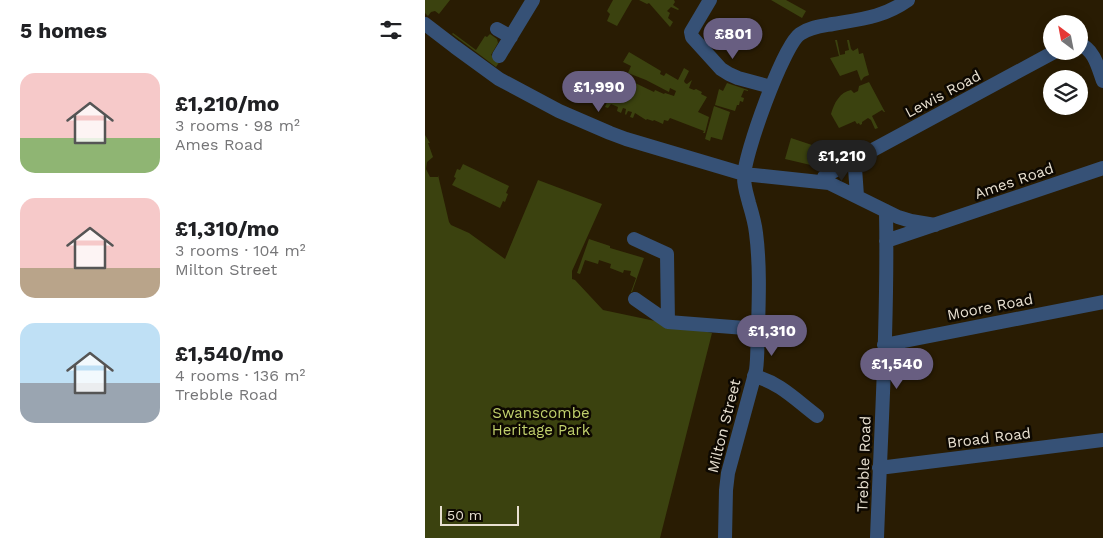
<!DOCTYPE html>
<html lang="en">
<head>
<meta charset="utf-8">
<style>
	:root { --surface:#fff; --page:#f6f6f6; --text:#202124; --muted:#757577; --accent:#685e81 }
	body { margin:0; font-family:"Work Sans",sans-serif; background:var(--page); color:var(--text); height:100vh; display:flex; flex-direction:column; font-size:19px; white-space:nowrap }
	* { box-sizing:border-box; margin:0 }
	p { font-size:16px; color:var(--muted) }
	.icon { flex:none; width:28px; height:28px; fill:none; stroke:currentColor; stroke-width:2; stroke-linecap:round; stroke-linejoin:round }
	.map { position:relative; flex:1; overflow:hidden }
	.sheet { display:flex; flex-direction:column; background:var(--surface); width:425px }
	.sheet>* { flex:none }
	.needle { width:32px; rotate:328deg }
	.fabs { position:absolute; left:618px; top:15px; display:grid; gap:10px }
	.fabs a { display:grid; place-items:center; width:45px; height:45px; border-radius:50%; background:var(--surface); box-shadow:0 2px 12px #0003; font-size:25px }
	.scale { position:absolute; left:15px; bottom:12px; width:79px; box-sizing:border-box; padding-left:5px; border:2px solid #e8e0d1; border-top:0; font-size:14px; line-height:18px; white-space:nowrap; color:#e8e0d1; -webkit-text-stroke:4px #0d0801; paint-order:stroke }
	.price { position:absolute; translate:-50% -42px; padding:0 11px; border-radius:18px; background:var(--accent); color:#fff; font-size:16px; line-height:32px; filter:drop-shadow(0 1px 2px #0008) }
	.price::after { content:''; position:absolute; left:50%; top:30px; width:15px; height:11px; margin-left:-8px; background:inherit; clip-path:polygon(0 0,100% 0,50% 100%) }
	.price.selected { background:#222; color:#fff }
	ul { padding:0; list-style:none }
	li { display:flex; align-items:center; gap:15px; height:125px; padding:0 20px }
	li span { display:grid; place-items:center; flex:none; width:140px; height:100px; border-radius:15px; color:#555 }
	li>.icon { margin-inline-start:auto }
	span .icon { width:60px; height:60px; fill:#fffc; stroke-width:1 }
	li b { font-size:21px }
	h2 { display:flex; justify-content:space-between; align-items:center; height:60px; padding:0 20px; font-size:21px }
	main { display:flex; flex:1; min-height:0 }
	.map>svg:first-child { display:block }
	.green { fill:#3b420f }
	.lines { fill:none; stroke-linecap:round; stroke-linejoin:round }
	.minor { stroke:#365176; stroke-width:14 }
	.labels { text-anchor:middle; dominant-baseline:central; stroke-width:5; stroke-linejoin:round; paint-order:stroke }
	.street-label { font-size:15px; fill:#e8e0d1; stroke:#0d0801 }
	.park-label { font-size:15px; fill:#c1d06c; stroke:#0d0801 }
</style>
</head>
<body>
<main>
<section class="sheet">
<h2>5 homes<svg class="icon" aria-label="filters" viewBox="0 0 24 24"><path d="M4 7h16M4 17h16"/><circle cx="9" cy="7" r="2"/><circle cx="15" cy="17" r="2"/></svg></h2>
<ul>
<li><span style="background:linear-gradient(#f6c9c9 65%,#8fb573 0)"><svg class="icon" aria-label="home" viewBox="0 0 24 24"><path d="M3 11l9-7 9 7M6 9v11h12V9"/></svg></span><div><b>£1,210/mo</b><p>3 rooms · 98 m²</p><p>Ames Road</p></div></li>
<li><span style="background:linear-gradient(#f6c9c9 70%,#b9a48a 0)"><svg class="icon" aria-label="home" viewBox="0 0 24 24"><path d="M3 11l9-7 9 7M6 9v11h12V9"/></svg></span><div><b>£1,310/mo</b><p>3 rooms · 104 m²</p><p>Milton Street</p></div></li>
<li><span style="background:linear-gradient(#bfe0f5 60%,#9aa5b1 0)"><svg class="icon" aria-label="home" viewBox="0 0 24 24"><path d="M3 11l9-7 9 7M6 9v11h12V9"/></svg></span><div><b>£1,540/mo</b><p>4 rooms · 136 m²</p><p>Trebble Road</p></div></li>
</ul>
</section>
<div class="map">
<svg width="678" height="538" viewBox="0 0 678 538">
	<rect width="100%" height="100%" fill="#291c03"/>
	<path class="green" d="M 0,0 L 25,0 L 14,14 L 10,11 L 6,12 L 3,16 L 0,13 Z
		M 188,0 L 207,0 L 192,26 L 182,21 L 185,14 L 182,11 Z
		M 214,0 L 249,0 L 250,2 L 248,5 L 254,9 L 253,10 L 246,7 L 242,11 L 245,13 L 243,18 L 248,22 L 245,27 L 224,3 L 222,4 Z
		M 346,0 L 361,0 L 381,11 L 377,18 Z
		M 28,33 L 51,50 L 60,36 L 62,37 L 65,34 L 72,39 L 73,43 L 66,55 L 75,61 L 71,67 L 27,34 Z
		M 410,40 L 412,40 L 415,55 L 420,54 L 420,51 L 424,50 L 422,40 L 424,40 L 426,49 L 428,51 L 433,48 L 434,54 L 438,53 L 444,75 L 439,77 L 436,81 L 432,70 L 415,76 L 405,58 L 414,56 Z
		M 204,52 L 236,71 L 235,74 L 239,76 L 241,73 L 253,80 L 259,68 L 264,71 L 259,81 L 260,83 L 262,84 L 267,80 L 264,88 L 269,90 L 271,89 L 277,92 L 276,94 L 282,97 L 273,112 L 284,117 L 280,133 L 278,133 L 279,131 L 245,118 L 243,121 L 239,120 L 238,124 L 229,120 L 228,121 L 222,119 L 221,120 L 210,113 L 208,118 L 205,117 L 207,112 L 203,111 L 201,115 L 200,114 L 201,109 L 198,108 L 196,113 L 192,111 L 193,107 L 186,104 L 183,108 L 180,107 L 182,102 L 176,99 L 174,101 L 172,100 L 187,72 L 229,92 L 230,90 L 239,94 L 240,93 L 249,96 L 251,91 L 245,88 L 244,92 L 221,80 L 203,73 L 206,66 L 198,62 Z
		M 444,82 L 460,112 L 459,112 L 457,110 L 447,116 L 453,128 L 450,129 L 446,120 L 443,118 L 437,122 L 437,124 L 435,125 L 434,123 L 432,124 L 430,121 L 414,128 L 406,114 C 409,103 415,92 426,90 L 429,93 L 433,91 L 434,86 Z
		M 302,83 L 323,90 L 323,91 L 319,90 L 316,97 L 319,98 L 318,102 L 315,101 L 314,105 L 312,105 L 310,111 L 290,105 L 294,89 L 298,91 Z
		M 289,106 L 305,112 L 297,140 L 286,137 L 285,141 L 280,139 Z
		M 0,135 L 5,143 L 3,143 L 8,157 L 2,162 L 1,169 L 5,177 L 13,177 L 13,175 L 24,222 L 26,225 L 44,233 L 80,259 L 113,180 L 177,204 L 147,271 L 147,279 L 150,280 L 178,310 L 287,333 L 235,538 L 0,538 Z
		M 366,138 L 387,145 L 384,152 L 389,154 L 387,161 L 391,163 L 390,166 L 360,159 Z
		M 38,164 L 84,186 L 81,193 L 83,194 L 80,202 L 78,201 L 75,208 L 27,185 L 31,178 L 29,177 L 32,169 L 35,170 Z
		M 164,239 L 185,246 L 185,248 L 219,258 L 207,292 L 206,292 L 211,278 L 205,275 L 206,271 L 199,270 L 198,273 L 185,268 L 186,264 L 174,260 L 173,264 L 160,260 L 155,274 L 152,273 Z"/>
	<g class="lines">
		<path class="minor" d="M 285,0 L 266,32 L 267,37 L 296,69 L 304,74 L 313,78 L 346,87
			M 0,24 L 30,47 L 74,79 L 134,111 L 185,133 L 201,139 L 319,174 L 404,183 L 473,217 L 486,221 L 510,225
			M 72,29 L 86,37
			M 654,44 C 669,49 673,67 678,81
			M 74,56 L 108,0
			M 428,161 L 430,168 L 432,196
			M 398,182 L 399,177 L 407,172 L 631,51
			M 209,239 L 242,254 L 243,322
			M 461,241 L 678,168
			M 210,299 L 243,322 L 333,329
			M 459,345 L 678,302
			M 329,376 C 354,382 372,401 392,416
			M 454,468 L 678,440
			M 300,538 L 301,490 L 303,473 L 331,370 C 333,356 332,342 333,328 C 334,296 335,264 331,233 C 330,223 327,213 324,203 C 322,195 319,187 319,177 C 319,155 358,46 375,34 C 385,27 397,26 408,24 C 437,19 459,17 483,0
			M 452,538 C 456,429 463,320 461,211"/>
	</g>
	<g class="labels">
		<g class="street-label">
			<text transform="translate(518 94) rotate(-28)">Lewis Road</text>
			<text transform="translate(589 181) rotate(-19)">Ames Road</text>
			<text transform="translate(565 307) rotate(-11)">Moore Road</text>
			<text transform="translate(299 426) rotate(-76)">Milton Street</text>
			<text transform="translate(564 438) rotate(-7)">Broad Road</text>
			<text transform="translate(439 464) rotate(-88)">Trebble Road</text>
		</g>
		<g class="park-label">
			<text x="116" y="413">Swanscombe<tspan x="116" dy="17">Heritage Park</tspan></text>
		</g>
	</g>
</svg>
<div class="fabs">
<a><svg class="needle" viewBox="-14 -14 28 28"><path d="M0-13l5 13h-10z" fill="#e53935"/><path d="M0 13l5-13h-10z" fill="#757577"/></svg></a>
<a><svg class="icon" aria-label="layers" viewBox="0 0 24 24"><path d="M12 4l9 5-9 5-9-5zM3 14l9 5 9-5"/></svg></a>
</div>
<div class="scale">50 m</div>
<b class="price" style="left:308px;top:60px">£801</b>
<b class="price" style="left:174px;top:113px">£1,990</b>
<b class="price selected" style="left:417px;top:182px">£1,210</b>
<b class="price" style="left:347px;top:357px">£1,310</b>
<b class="price" style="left:472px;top:390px">£1,540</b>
</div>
</main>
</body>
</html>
